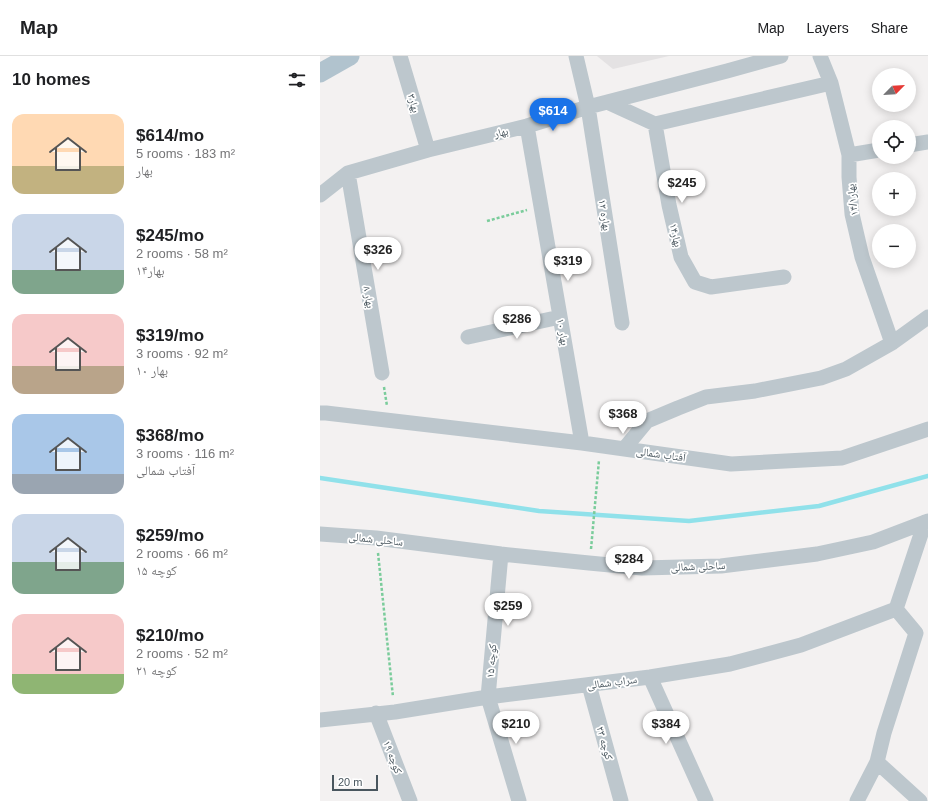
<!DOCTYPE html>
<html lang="en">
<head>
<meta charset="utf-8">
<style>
	:root { --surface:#fff; --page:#f6f6f6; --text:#202124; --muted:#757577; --line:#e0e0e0; --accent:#1a73e8 }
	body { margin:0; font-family:Helvetica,"Noto Naskh Arabic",sans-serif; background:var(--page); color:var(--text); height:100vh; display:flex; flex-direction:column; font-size:15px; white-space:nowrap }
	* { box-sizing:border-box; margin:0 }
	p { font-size:13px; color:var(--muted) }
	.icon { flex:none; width:22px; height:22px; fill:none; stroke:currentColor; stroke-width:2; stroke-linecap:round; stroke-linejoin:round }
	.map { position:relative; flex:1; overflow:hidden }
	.drawer { display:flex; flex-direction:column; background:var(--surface); width:320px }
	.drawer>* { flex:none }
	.needle { width:26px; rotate:66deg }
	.controls { position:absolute; left:552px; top:12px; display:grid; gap:8px }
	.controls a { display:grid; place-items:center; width:44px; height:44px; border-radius:50%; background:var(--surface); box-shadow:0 2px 10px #0003; font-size:20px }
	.scale { position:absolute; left:12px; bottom:10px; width:46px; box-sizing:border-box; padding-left:4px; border:2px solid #49565e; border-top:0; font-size:11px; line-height:14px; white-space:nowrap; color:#49565e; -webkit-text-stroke:3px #fff; paint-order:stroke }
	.price { position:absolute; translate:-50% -34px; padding:0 9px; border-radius:14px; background:#fff; color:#222; font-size:13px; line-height:26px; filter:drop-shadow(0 1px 2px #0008) }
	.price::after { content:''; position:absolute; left:50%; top:24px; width:12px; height:9px; margin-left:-6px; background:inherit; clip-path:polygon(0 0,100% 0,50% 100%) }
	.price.selected { background:var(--accent); color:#fff }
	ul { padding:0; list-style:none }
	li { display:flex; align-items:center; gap:12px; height:100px; padding:0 12px }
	li span { display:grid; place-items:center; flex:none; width:112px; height:80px; border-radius:12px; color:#555 }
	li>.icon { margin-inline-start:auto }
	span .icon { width:48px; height:48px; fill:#fffc; stroke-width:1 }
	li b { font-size:17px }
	h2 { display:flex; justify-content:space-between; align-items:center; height:48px; padding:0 12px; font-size:17px }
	header { display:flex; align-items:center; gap:24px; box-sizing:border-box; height:56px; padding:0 20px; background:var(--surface); border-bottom:1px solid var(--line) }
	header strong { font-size:19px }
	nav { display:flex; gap:22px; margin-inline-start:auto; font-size:14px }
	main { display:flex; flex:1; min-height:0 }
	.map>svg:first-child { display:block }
	.education { fill:#e4e2e3 }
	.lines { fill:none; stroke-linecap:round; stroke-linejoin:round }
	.stream { stroke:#90e1ea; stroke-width:4.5 }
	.path { stroke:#7acc9b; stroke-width:2.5; stroke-dasharray:3 2; stroke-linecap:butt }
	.minor { stroke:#bdc7cd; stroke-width:15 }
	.major { stroke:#b1c3ce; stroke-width:19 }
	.labels { text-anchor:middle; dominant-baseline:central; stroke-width:3.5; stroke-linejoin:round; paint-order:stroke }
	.street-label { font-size:11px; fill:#49565e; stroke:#fff }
</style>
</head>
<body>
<header>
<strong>Map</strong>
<nav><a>Map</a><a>Layers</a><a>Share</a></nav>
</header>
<main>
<section class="drawer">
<h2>10 homes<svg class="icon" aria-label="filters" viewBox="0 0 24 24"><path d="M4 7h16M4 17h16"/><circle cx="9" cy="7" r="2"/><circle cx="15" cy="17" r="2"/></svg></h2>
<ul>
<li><span style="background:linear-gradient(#ffd9b3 65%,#c2b280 0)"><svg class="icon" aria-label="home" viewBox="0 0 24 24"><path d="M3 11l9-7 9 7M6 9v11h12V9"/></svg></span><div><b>$614/mo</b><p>5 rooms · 183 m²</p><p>بهار</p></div></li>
<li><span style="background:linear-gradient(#c9d6e8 70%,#7fa58c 0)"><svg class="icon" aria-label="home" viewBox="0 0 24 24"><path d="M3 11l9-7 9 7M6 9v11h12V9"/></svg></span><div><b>$245/mo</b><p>2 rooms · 58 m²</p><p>بهار۱۴</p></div></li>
<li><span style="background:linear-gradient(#f6c9c9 65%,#b9a48a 0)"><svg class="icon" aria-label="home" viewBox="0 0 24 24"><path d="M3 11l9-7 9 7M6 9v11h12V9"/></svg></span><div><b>$319/mo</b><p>3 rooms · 92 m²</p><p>بهار ۱۰</p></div></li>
<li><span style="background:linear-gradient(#a9c7e8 75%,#9aa5b1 0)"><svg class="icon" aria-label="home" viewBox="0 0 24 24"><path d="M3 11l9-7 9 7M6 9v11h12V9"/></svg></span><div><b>$368/mo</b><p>3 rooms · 116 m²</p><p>آفتاب شمالی</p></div></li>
<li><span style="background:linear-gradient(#c9d6e8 60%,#7fa58c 0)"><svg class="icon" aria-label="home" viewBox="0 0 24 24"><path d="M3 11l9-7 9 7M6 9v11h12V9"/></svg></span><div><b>$259/mo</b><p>2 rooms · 66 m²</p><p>کوچه ۱۵</p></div></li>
<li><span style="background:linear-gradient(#f6c9c9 75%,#8fb573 0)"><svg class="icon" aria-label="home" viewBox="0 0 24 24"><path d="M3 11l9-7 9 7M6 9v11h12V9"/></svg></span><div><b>$210/mo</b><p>2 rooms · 52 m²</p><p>کوچه ۲۱</p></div></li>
</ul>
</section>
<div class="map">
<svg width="608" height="745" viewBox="0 0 608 745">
	<rect width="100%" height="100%" fill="#f3f1f1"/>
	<path class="education" d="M 277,0 L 349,0 L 293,13 Z"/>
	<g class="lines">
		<path class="stream" d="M 0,422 L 219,455 L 369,465 L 499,450 L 608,420"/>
		<path class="path" d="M 167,165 L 207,154
			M 64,331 L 67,350
			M 271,493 L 279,404
			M 58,497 L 73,641"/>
		<path class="minor" d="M 80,0 L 108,94
			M 256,0 L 268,51 L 302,267
			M 500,0 L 511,27 L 529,99 L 529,121 L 532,158 L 542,201 L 572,287
			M 287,46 L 335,68 L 349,149 L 361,201 L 375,226 L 391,231 L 464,221
			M 335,68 L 511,27
			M 207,70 L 262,387
			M 589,89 L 608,86
			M 529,99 L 559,94
			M 28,117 L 62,317
			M 0,139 L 28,117 L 108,94 L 207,70 L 268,51 L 407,15 L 461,0
			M 148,281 L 240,261
			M 0,357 L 6,357 L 262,387 L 411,408 L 522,402 L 608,373
			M 304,393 L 327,365 L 358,352 L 386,341 L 435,335 L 501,322 L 526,313 L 572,287 L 608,261
			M 0,478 L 56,482 L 181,498 L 269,507 L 322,512 L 401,510 L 497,498 L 553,486 L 608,465
			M 181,498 L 168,641 L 199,745
			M 330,621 L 386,745
			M 269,629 L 301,745
			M 56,657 L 90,745
			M 0,664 L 75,656 L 168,641 L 330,621 L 410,608 L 481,589 L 576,553
			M 557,706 L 600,745
			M 537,745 L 557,706 L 564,677 L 596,577 L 576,553 L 605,466"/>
		<path class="major" d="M 0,17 L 30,0"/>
	</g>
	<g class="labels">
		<g class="street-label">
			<text transform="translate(94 47) rotate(74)">بهار۳</text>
			<text transform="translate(181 76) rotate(-14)">بهار</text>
			<text transform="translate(532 144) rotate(-97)">بهار۱۴/۱</text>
			<text transform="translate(285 159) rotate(81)">بهاره ۱۲</text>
			<text transform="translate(356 179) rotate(77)">بهار۱۴</text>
			<text transform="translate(49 241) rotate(80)">بهار ۸</text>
			<text transform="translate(243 276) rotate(80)">بهار ۱۰</text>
			<text transform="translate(341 398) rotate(8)">آفتاب شمالی</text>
			<text transform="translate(56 483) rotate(6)">ساحلی شمالی</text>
			<text transform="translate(378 510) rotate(-2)">ساحلی شمالی</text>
			<text transform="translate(171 605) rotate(-85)">کوچه ۱۵</text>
			<text transform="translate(292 626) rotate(-7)">سراب شمالی</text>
			<text transform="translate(285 687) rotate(74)">کوچه ۲۳</text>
			<text transform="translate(73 701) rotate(69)">کوچه ۱۹</text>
		</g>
	</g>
</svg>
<div class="controls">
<a><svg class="needle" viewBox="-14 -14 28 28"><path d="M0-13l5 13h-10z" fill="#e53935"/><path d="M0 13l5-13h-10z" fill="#757577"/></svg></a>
<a><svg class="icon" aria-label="locate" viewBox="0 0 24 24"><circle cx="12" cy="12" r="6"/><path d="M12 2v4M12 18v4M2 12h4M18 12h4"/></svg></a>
<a>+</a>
<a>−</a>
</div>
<div class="scale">20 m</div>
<b class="price selected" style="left:233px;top:76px">$614</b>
<b class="price" style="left:362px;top:148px">$245</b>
<b class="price" style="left:58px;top:215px">$326</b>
<b class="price" style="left:248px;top:226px">$319</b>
<b class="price" style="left:197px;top:284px">$286</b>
<b class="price" style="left:303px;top:379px">$368</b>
<b class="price" style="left:309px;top:524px">$284</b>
<b class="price" style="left:188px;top:571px">$259</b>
<b class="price" style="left:196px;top:689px">$210</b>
<b class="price" style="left:346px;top:689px">$384</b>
</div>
</main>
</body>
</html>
